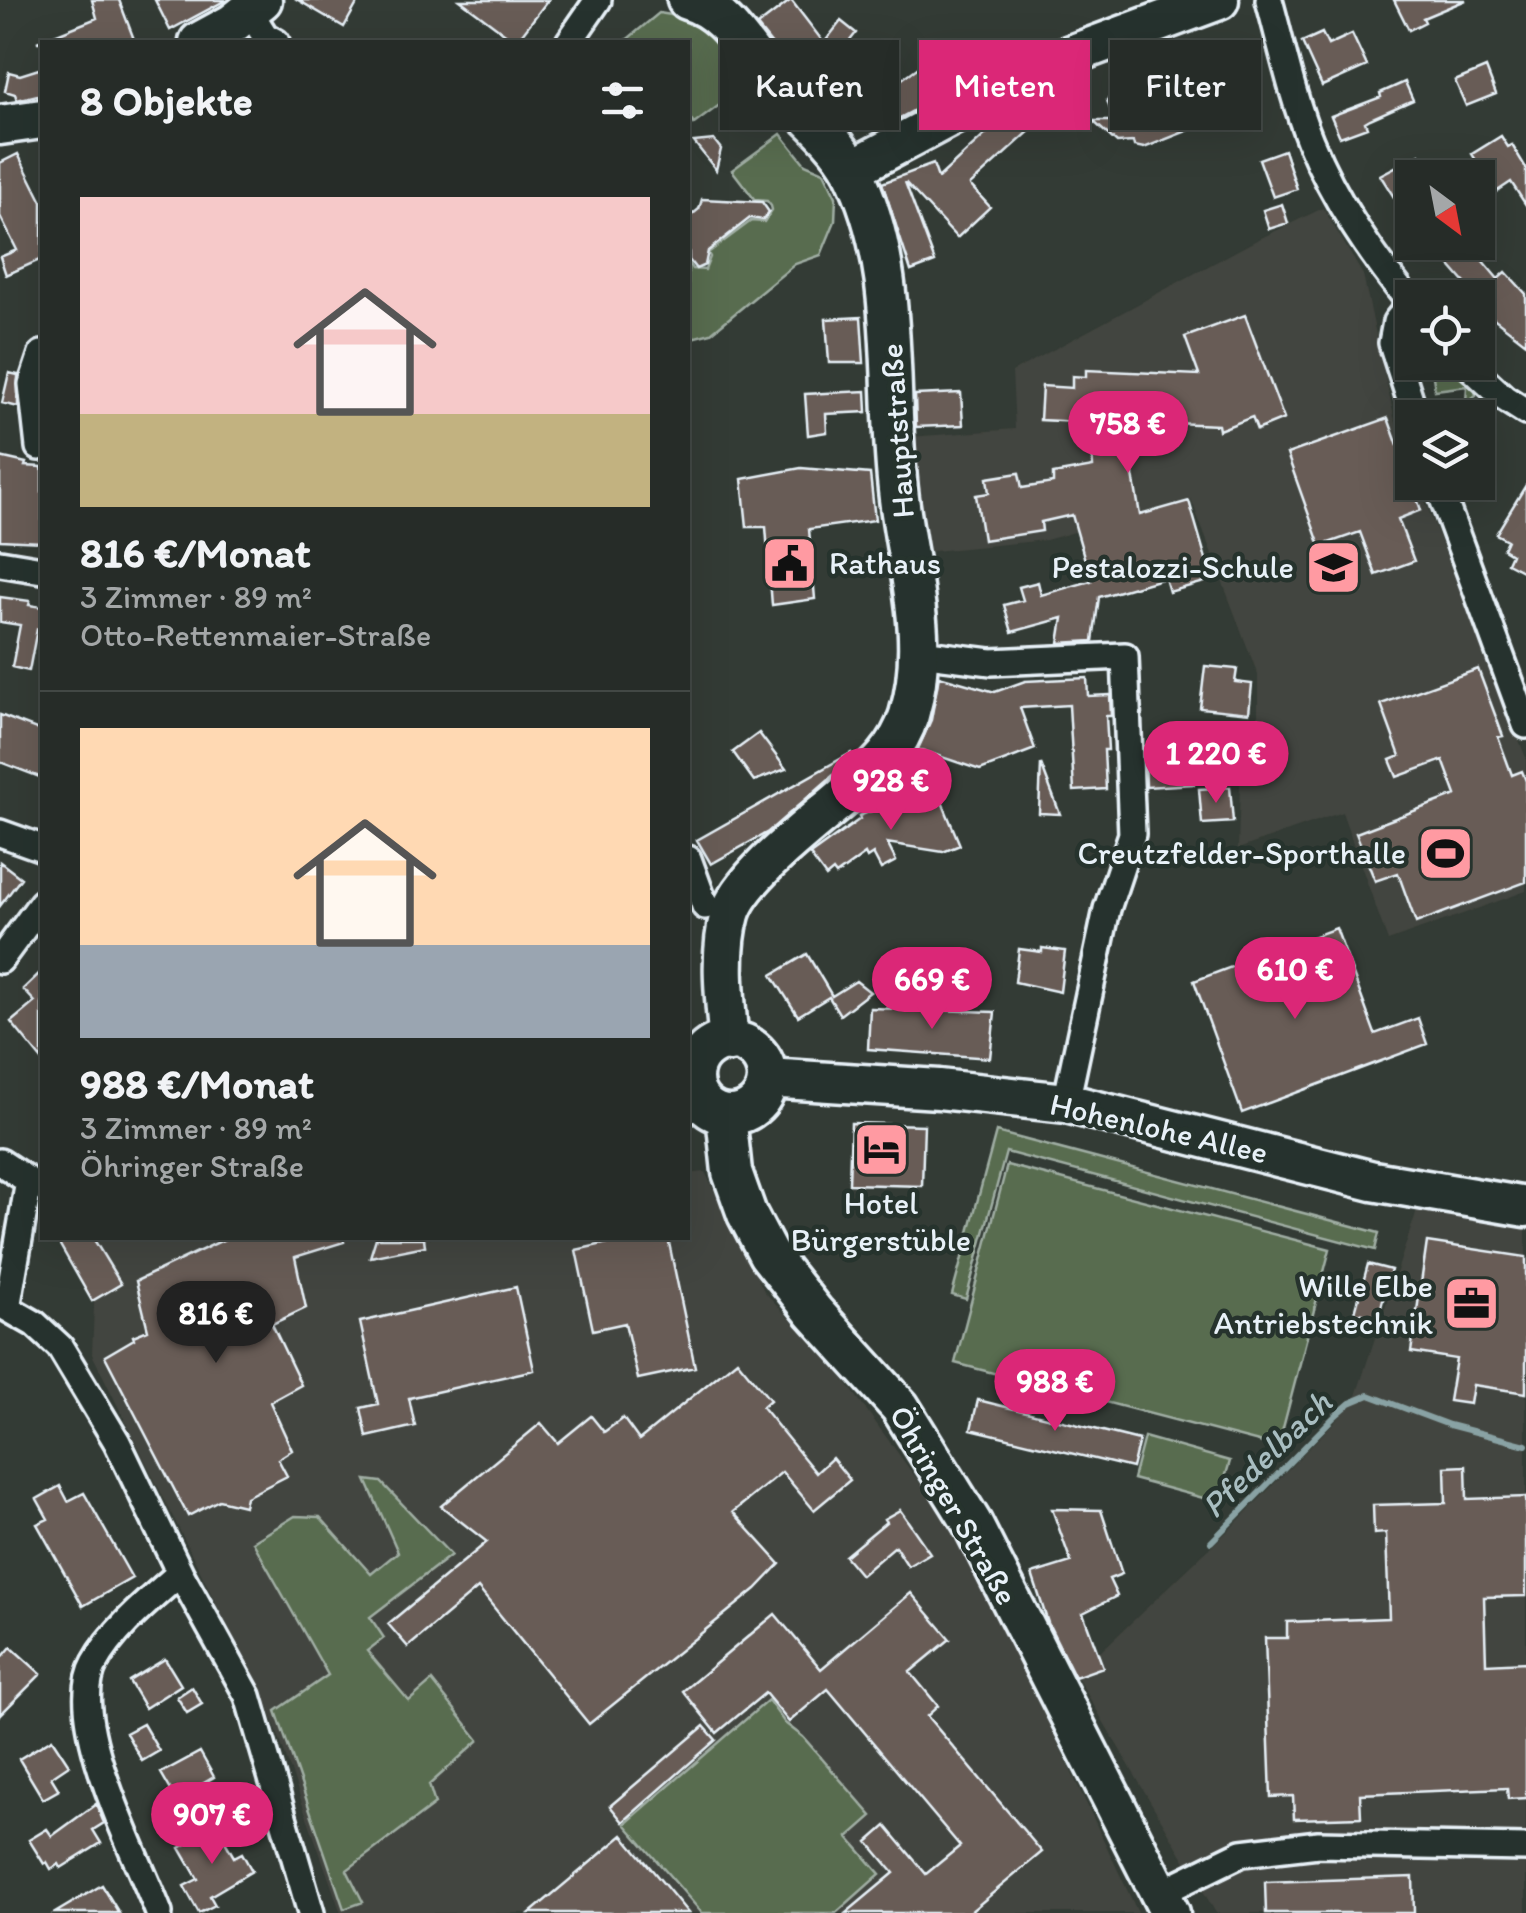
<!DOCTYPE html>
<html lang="de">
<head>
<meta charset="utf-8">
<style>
	:root { --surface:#262c28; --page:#323834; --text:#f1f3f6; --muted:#a4a7a8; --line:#424845; --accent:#db2777 }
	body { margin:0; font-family:Itim,sans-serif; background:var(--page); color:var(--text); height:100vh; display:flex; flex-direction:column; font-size:38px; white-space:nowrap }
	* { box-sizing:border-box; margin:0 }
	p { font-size:32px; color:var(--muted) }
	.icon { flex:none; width:55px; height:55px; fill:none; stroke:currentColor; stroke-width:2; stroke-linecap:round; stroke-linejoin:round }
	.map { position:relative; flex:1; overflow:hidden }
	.drawer { position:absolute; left:40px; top:40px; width:650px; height:1200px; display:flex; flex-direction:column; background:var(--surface); border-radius:0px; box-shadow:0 10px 40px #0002,0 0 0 2px var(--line) }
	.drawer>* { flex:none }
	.guide { position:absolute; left:720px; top:40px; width:655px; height:90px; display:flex; gap:20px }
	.needle { width:65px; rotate:148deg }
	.tools { position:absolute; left:1395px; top:160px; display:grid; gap:20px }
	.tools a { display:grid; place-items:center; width:100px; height:100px; border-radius:0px; background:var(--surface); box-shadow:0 10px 40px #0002,0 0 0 2px var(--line); font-size:50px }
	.price { position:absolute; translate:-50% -85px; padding:0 22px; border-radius:35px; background:var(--accent); color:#fff; font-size:32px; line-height:65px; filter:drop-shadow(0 2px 5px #0008) }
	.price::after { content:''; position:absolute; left:50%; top:60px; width:30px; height:22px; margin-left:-15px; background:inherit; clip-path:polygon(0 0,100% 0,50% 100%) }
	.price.current { background:#222; color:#fff }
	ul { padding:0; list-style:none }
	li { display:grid; align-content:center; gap:20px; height:530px; padding:0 40px }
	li+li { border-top:2px solid var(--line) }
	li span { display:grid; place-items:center; height:310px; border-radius:0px; color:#555 }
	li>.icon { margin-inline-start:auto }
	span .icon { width:180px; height:180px; fill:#fffc; stroke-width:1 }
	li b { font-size:42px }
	h2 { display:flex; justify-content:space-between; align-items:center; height:120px; padding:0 40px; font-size:42px }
	.tag { padding:0 35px; border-radius:0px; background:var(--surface); box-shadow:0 10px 40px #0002,0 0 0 2px var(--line); font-size:35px; line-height:90px }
	.tag.current { background:var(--accent); color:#fff }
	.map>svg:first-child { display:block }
	.built { fill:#43453f }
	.green { fill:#596c4f; stroke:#a0aea4; stroke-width:2.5 }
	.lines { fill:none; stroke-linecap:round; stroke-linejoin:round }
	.stream { stroke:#89a2a4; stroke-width:6 }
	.building { fill:#675c57; stroke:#e8f1f8; stroke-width:2.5 }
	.street-casing { stroke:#e8f1f8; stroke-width:32 }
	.secondary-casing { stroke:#e8f1f8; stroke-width:45 }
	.street { stroke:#26332d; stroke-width:25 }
	.secondary { stroke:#26332d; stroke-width:38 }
	.labels { text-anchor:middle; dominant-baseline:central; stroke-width:9; stroke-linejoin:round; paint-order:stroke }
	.street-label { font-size:32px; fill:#e8f1f8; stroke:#26332d }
	.poi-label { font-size:32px; fill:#e8f1f8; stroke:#26332d; text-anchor:end }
	.water-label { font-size:35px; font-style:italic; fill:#a8bdc0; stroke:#26332d }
</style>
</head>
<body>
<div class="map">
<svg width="1526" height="1913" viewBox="0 0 1526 1913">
	<rect width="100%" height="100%" fill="#333b35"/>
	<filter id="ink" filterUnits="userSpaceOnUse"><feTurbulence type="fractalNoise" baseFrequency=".01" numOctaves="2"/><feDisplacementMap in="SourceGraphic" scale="20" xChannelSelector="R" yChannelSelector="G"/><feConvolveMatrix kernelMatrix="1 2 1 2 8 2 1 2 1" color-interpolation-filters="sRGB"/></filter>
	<g filter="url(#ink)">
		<path class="built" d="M 1323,208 L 1363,275 L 1394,417 L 1412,467 L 1412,482 L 1418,483 L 1526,758 L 1526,891 L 1388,941 L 1342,812 L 1238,849 L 1242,723 L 1258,722 L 1258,675 L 1191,499 L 1046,540 L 923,552 L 910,437 L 1015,429 L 1012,372 L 1253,242 Z
			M 705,1172 L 764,1291 L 840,1374 L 963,1542 L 1138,1913 L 341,1913 L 270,1712 L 92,1354 L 97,1238 L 688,1238 L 688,1174 Z
			M 1419,1204 L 1526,1221 L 1526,1913 L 1216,1913 L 1076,1675 L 1231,1528 L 1354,1402 Z"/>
		<path class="green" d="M 659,13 C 689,17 698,21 719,42 L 720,53 L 745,86 L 694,124 L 688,116 L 688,42 L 624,42 Z
			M 781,134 L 805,164 L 824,172 L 836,197 L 835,221 L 821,255 L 795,264 L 711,333 L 688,339 L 688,262 L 692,269 L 705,270 L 710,257 L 708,253 L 751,221 L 764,222 L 772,210 L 771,206 L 767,201 L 755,200 L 732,170 Z
			M 1431,363 L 1452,363 L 1474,385 L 1476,396 L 1466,403 L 1467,386 L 1435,390 Z
			M 996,1132 L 1379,1233 L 1375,1250 L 1006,1152 L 966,1299 L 952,1295 Z
			M 1007,1165 L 1330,1249 L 1278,1447 L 955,1363 Z
			M 1144,1437 L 1230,1461 L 1218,1502 L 1133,1479 Z
			M 366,1480 L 381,1482 L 451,1555 L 370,1617 L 384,1638 L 367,1651 L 409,1701 L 432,1681 L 479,1740 L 429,1785 L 435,1804 L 347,1870 L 363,1902 L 344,1909 L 276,1711 L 328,1675 L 253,1542 L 295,1516 L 320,1517 L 371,1574 L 398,1552 Z
			M 768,1700 L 785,1723 L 803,1737 L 872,1816 L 848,1837 L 880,1874 L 836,1913 L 702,1913 L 625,1824 Z"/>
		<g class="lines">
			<path class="stream" d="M 1211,1542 L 1334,1417 L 1350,1403 L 1369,1395 L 1449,1425 L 1526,1445"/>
		</g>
		<path class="building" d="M 92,0 L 119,0 L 135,42 L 37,42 L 97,18 Z
			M 155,0 L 226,0 L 170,30 Z
			M 298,0 L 359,0 L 344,27 Z
			M 460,0 L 548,0 L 516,42 Z
			M 791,0 L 824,43 L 841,21 L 856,33 L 837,57 L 880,95 L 956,40 L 964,42 L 984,73 L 877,130 L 846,113 L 843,117 L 829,105 L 785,61 L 757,26 Z
			M 1394,0 L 1466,0 L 1423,18 L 1425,22 L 1409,30 Z
			M 1322,33 L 1328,45 L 1352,34 L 1367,66 L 1322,86 L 1302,42 Z
			M 1208,62 L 1227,115 L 1144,148 L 1134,146 L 1133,142 L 1117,143 L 1093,121 L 1114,121 L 1107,100 L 1110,97 L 1156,81 L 1181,87 L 1177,75 Z
			M 42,68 L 42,94 L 17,100 L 15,94 L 5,91 L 9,72 L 20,75 Z
			M 1486,68 L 1496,94 L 1466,106 L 1455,81 Z
			M 1405,82 L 1413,100 L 1370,119 L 1365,122 L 1367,127 L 1340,137 L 1331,116 L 1381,97 L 1380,93 Z
			M 1012,110 L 1031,130 L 970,185 L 990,207 L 957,238 L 905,182 L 935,262 L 911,271 L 882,183 L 933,164 L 938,178 Z
			M 1501,136 L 1508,147 L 1512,145 L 1526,168 L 1526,205 L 1511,182 L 1496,192 L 1472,154 Z
			M 714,140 L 721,149 L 716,170 L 694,142 Z
			M 1284,150 L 1297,189 L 1273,197 L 1259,159 Z
			M 18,154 L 42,202 L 42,259 L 6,275 L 0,257 L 17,250 L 0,216 L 0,163 Z
			M 1420,154 L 1436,178 L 1412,178 L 1412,226 L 1380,175 Z
			M 702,199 L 762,202 L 769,212 L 763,220 L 750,218 L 708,251 L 705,265 L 696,269 L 689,260 L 688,218 L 699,209 Z
			M 1282,204 L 1288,223 L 1269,229 L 1263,210 Z
			M 1462,244 L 1471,247 L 1498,279 L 1506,272 L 1526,294 L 1526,343 L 1491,316 L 1478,327 L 1478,298 L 1445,260 Z
			M 1245,315 L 1284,419 L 1257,430 L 1252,417 L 1219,430 L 1218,425 L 1174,423 L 1174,427 L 1147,426 L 1147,430 L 1125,429 L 1140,515 L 1189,501 L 1212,580 L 1169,592 L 1165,578 L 1099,597 L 1093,641 L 1059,643 L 1063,618 L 1012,632 L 1004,605 L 1023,600 L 1019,587 L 1038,582 L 1041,595 L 1091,581 L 1072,515 L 1041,522 L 1042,531 L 983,540 L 976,495 L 989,493 L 987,478 L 1019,473 L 1022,488 L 1053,483 L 1053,474 L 1093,467 L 1091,427 L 1079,427 L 1079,422 L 1040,420 L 1042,386 L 1072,388 L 1072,376 L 1086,377 L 1086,370 L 1199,375 L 1185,337 Z
			M 861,317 L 864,363 L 829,363 L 826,319 Z
			M 9,373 L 18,375 L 18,407 L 2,403 Z
			M 866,391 L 867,412 L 826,414 L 827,432 L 808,435 L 805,394 Z
			M 961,393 L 963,425 L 916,427 L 915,395 Z
			M 1388,418 L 1421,510 L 1398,519 L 1414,561 L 1376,575 L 1360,532 L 1320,546 L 1287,454 Z
			M 0,457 L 26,463 L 25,466 L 42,467 L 42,542 L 0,540 Z
			M 801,468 L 870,474 L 875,520 L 809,529 L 815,599 L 772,605 L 766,527 L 747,527 L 742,479 Z
			M 1526,485 L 1526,573 L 1507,563 L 1511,554 L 1503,549 L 1507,540 L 1496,534 Z
			M 0,597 L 30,601 L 29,605 L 42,607 L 42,630 L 37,629 L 29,671 L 12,667 L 20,625 L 0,622 Z
			M 1205,666 L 1237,669 L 1235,682 L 1252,684 L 1249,713 L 1200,708 Z
			M 1478,669 L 1503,736 L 1498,737 L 1512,775 L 1522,771 L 1526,781 L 1526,882 L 1416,923 L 1398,873 L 1375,881 L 1356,833 L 1456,795 L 1443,760 L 1397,777 L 1390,760 L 1400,756 L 1381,704 Z
			M 939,676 L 995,692 L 1025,681 L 1087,678 L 1088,696 L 1110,695 L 1111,716 L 1106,716 L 1108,750 L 1104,750 L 1106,789 L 1074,791 L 1069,705 L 1020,708 L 1035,749 L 980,770 L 918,749 L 931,720 Z
			M 0,715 L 42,731 L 42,778 L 0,762 Z
			M 759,733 L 786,769 L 754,781 L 733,752 Z
			M 1192,752 L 1194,784 L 1146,787 L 1145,755 Z
			M 851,753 L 853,758 L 768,832 L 711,864 L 697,840 Z
			M 1041,764 L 1060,814 L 1039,813 Z
			M 935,785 L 960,845 L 943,852 L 887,843 L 896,861 L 881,869 L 873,854 L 867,858 L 865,854 L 836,875 L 833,871 L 826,877 L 810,855 L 860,819 L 859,816 Z
			M 1230,787 L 1233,822 L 1202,824 L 1199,789 Z
			M 0,862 L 21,878 L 0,906 Z
			M 1336,928 L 1375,1034 L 1418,1018 L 1427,1044 L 1242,1113 L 1194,981 Z
			M 1042,948 L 1065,951 L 1060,992 L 1015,982 L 1019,949 L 1042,952 Z
			M 807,954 L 832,996 L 856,981 L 870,992 L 840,1015 L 829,997 L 798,1016 L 772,975 Z
			M 42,971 L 42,1060 L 11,1022 L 35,1002 L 23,989 Z
			M 870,1008 L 995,1012 L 990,1058 L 868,1049 Z
			M 851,1123 L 924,1125 L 922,1186 L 849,1184 Z
			M 56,1238 L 93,1238 L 121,1284 L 92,1301 Z
			M 227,1238 L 343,1238 L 344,1242 L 295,1257 L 306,1308 L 272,1324 L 301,1385 L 270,1402 L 292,1450 L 278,1459 L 287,1476 L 246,1497 L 244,1506 L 219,1500 L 188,1516 L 105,1356 L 134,1339 L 133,1336 L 148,1330 L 136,1281 Z
			M 376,1238 L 424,1238 L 425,1246 L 370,1257 Z
			M 607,1238 L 668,1238 L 695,1367 L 638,1379 L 625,1323 L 593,1330 L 576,1250 L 608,1243 Z
			M 1427,1242 L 1526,1257 L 1526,1393 L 1473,1385 L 1470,1404 L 1449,1401 L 1456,1359 L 1411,1352 Z
			M 1368,1264 L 1391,1270 L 1378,1318 L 1355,1312 Z
			M 516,1287 L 534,1370 L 409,1398 L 415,1426 L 367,1437 L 361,1408 L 378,1404 L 360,1322 Z
			M 737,1360 L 770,1400 L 762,1407 L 816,1473 L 832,1458 L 850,1480 L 814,1510 L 782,1472 L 733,1512 L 780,1564 L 756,1589 L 589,1724 L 478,1588 L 408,1647 L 388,1624 L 487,1542 L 441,1506 L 541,1423 L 558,1443 L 591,1416 L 604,1432 L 623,1418 L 639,1440 Z
			M 978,1400 L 1139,1440 L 1132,1468 L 971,1429 Z
			M 1466,1466 L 1467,1499 L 1526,1497 L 1526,1596 L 1484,1597 L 1486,1664 L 1526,1662 L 1526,1798 L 1508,1799 L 1507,1788 L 1360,1794 L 1361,1817 L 1294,1819 L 1293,1796 L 1271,1797 L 1265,1638 L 1287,1638 L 1287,1622 L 1389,1618 L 1386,1533 L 1374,1534 L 1373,1505 L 1446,1503 L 1445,1467 Z
			M 60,1486 L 68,1501 L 84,1493 L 132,1578 L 83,1606 L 37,1524 L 48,1519 L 37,1499 Z
			M 1052,1509 L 1101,1510 L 1122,1574 L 1109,1579 L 1117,1596 L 1083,1613 L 1103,1667 L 1075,1677 L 1048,1623 L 1032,1574 L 1071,1562 Z
			M 900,1510 L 930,1553 L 908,1566 L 895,1546 L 861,1575 L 845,1556 L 886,1522 L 884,1519 Z
			M 911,1593 L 950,1639 L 910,1672 L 938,1706 L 927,1716 L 1042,1852 L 969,1913 L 846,1913 L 894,1873 L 868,1842 L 886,1826 L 926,1874 L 960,1846 L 828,1689 L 789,1722 L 765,1693 L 717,1733 L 683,1691 L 775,1614 L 821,1669 Z
			M 11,1647 L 41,1674 L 0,1715 L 0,1660 Z
			M 165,1659 L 181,1685 L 145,1708 L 129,1681 Z
			M 192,1687 L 202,1704 L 187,1713 L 177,1697 Z
			M 143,1724 L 159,1751 L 142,1761 L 126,1733 Z
			M 704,1726 L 716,1740 L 623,1822 L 610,1806 Z
			M 52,1739 L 69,1765 L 51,1777 L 59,1790 L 43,1799 L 19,1759 Z
			M 200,1752 L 214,1777 L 176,1799 L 161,1773 Z
			M 96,1804 L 104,1823 L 93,1830 L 101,1843 L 61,1868 L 59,1864 L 51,1869 L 47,1862 L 44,1864 L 29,1840 L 47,1829 L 52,1836 Z
			M 216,1826 L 234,1857 L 242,1853 L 252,1871 L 210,1896 L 215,1905 L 199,1913 L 184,1886 L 198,1879 L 180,1848 Z
			M 623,1835 L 688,1913 L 530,1913 Z
			M 1413,1877 L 1414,1913 L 1266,1913 L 1265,1882 Z
			M 102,1885 L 119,1913 L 55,1913 Z"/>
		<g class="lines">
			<defs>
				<path id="street" d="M 1269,0 C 1282,47 1292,96 1310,141 C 1335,202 1371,254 1412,305
					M 250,12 L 265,36 L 276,42
					M 569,42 L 598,0
					M 1411,303 L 1396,322 L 1392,343 L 1416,418
					M 1465,362 L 1504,398 L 1526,412
					M 39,447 L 32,384 L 42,354
					M 1437,482 L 1526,725
					M 0,563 L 42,570
					M 920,653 L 991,662 L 1125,656 L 1132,834 L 1107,909 L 1066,1103
					M 0,833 L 42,848
					M 688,859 L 705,906
					M 0,960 L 42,903
					M 0,1162 L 29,1181
					M 29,1181 L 7,1308 L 35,1324 L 60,1347 L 117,1442 L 180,1573 L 248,1696 L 311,1913
					M 1158,1894 L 1242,1853 L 1318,1844 L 1526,1848
					M 159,1913 C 138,1857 64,1718 95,1663 C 114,1628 151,1599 180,1573"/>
				<path id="secondary" d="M 687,0 C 726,11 743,47 768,76 C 795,107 834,135 853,171 C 903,272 885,390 899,498 C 908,571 931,641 909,715 C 899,748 876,769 850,791 C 819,819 741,875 730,914 C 719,953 725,1001 729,1042
					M 199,42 L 232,24 L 262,0
					M 0,125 L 42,119
					M 852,169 L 1054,61 L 1219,0
					M693 1078a37 37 0 1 1 74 0a37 37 0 1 1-74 0Z
					M 767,1078 L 939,1089 L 1066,1103 L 1373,1181 L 1526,1207
					M 726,1115 L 732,1172 L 747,1214 L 768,1254 L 814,1312 L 900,1407 L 972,1523 L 1170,1913"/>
			</defs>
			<use href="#street" class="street-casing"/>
			<use href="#secondary" class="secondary-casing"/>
			<use href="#street" class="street"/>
			<use href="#secondary" class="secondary"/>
		</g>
	</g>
	<defs>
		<symbol id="civic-square" viewBox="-11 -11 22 22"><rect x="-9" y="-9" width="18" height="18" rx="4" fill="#ff9aa2" stroke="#26332d"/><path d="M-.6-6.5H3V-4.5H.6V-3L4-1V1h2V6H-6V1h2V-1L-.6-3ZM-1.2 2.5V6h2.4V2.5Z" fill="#111"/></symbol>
		<symbol id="school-square" viewBox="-11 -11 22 22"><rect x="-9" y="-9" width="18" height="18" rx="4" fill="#ff9aa2" stroke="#26332d"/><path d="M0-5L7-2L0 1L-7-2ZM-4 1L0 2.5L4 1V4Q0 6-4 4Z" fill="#111"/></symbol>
		<symbol id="stadium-square" viewBox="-11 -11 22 22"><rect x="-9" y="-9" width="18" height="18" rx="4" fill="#ff9aa2" stroke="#26332d"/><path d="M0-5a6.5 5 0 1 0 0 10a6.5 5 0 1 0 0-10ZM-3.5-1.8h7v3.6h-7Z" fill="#111"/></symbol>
		<symbol id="hotel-square" viewBox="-11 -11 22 22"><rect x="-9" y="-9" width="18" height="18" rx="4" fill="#ff9aa2" stroke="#26332d"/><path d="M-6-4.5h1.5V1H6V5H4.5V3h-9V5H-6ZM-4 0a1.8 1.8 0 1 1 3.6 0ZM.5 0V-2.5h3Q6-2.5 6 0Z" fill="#111"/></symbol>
		<symbol id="office-square" viewBox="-11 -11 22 22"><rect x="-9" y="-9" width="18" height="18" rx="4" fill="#ff9aa2" stroke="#26332d"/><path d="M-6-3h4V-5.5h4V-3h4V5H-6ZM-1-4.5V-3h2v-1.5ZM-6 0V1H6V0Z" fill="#111"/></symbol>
	</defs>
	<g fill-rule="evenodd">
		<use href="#civic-square" x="758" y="532" width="63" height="63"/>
		<use href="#school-square" x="1302" y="536" width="63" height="63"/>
		<use href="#stadium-square" x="1414" y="822" width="63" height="63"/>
		<use href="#hotel-square" x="850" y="1118" width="63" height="63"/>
		<use href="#office-square" x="1440" y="1272" width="63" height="63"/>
	</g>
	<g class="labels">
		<g class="street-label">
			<text transform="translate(897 431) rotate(-94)">Hauptstraße</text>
			<text transform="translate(1159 1128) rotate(13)">Hohenlohe Allee</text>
			<text transform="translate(954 1505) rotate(60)">Öhringer Straße</text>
		</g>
		<g class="poi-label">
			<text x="829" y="563" text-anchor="start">Rathaus</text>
			<text x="1294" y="567">Pestalozzi-Schule</text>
			<text x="1406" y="853">Creutzfelder-Sporthalle</text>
			<text x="881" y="1203" text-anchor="middle">Hotel<tspan x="881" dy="37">Bürgerstüble</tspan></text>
			<text x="1433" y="1286">Wille Elbe<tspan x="1433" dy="37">Antriebstechnik</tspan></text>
		</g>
		<g class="water-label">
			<text transform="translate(1266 1454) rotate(-44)">Pfedelbach</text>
		</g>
	</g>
</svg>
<div class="tools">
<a><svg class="needle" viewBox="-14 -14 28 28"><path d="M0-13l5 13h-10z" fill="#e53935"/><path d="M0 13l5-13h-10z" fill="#a4a7a8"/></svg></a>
<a><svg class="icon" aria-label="locate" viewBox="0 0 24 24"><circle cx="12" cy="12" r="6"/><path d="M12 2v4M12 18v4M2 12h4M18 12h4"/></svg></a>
<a><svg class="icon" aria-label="layers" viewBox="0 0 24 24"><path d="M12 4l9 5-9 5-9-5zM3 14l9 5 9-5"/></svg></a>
</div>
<b class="price" style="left:1128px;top:476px">758 €</b>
<b class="price" style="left:1216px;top:806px">1 220 €</b>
<b class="price" style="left:891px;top:833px">928 €</b>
<b class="price" style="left:1295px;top:1022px">610 €</b>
<b class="price" style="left:932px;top:1032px">669 €</b>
<b class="price current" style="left:216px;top:1366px">816 €</b>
<b class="price" style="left:1055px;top:1434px">988 €</b>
<b class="price" style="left:212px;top:1867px">907 €</b>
<div class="guide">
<a class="tag">Kaufen</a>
<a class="tag current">Mieten</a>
<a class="tag">Filter</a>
</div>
<section class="drawer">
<h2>8 Objekte<svg class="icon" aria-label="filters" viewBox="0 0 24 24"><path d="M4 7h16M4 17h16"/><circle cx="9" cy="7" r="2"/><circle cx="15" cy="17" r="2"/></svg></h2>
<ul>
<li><span style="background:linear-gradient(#f6c9c9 70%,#c2b280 0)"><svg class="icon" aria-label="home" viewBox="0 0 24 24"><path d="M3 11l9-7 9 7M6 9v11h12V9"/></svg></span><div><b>816 €/Monat</b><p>3 Zimmer · 89 m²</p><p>Otto-Rettenmaier-Straße</p></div></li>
<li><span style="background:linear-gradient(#ffd9b3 70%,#9aa5b1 0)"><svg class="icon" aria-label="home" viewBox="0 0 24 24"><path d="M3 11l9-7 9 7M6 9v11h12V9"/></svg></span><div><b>988 €/Monat</b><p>3 Zimmer · 89 m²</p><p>Öhringer Straße</p></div></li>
</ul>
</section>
</div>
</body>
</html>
